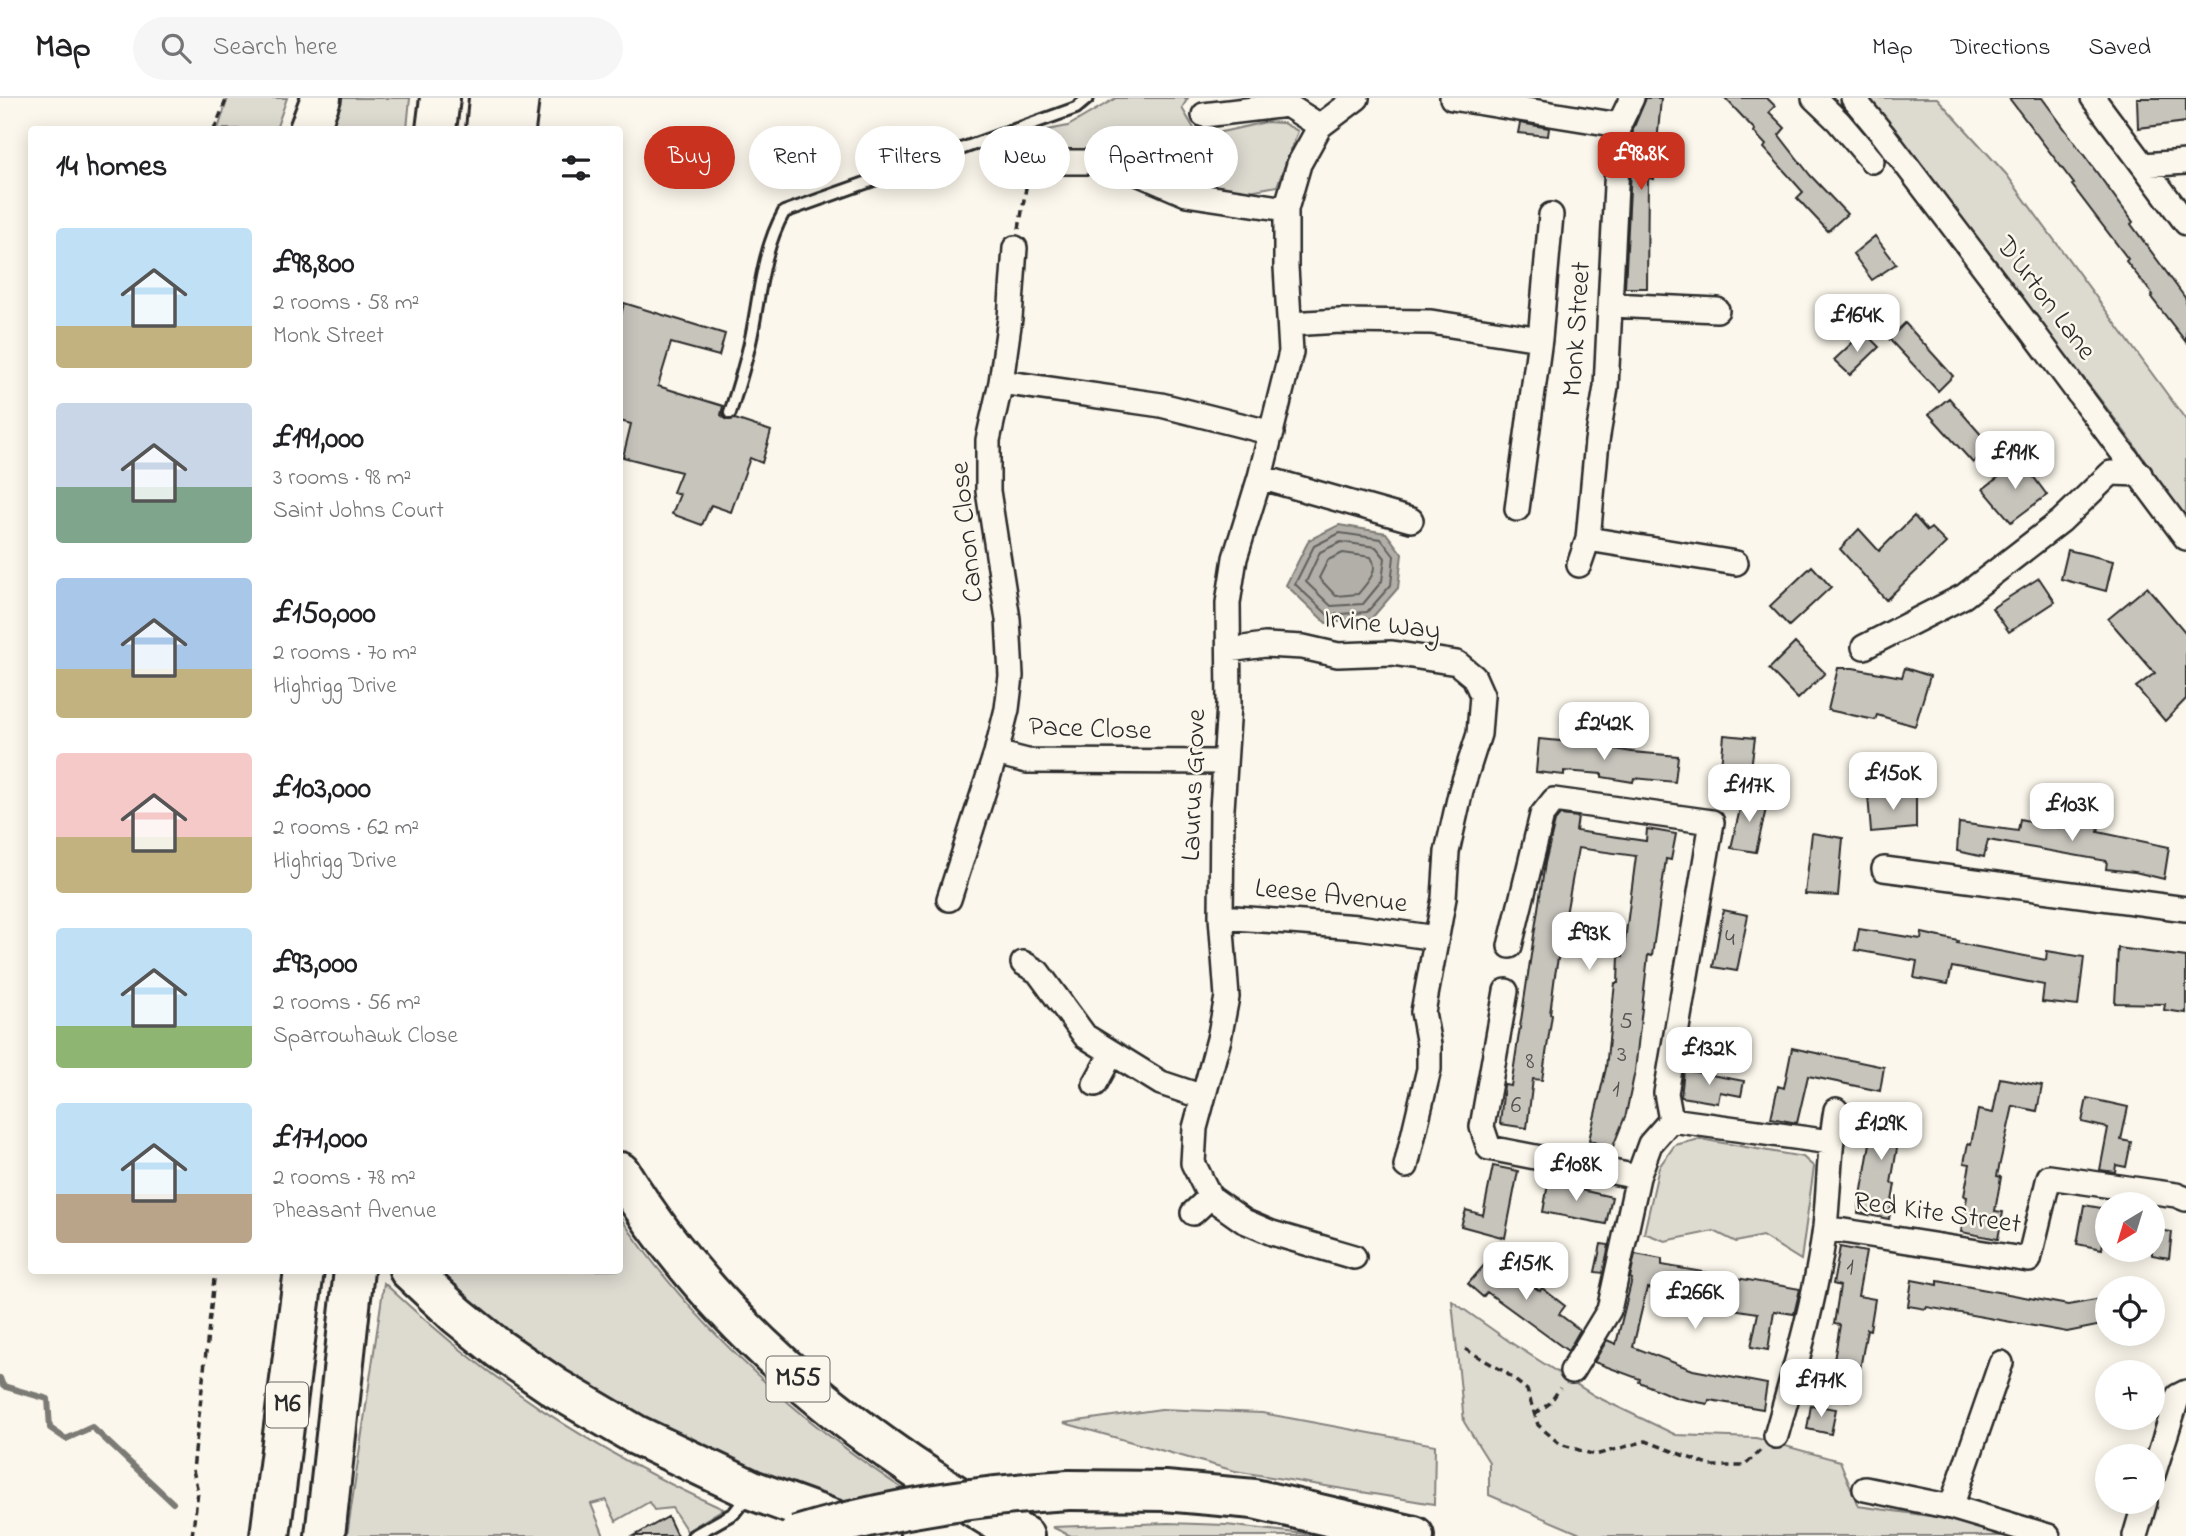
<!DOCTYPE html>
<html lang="en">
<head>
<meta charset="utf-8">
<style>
	:root { --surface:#fff; --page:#f6f6f6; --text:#202124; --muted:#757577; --line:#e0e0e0; --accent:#c8321e }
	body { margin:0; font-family:"Indie Flower",sans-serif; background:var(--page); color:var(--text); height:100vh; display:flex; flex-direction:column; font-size:26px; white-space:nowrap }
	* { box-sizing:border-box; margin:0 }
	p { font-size:23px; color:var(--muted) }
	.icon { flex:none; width:38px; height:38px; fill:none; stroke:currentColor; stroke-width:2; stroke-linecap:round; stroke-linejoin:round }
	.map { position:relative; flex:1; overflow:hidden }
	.side { position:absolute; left:28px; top:28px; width:595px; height:1148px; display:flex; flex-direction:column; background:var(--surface); border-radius:7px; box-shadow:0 4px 18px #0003 }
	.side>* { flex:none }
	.top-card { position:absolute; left:644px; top:28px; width:665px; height:63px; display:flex; gap:14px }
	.needle { width:46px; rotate:218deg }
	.tools { position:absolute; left:2095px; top:1094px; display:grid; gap:14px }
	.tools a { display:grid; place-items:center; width:70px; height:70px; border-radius:50%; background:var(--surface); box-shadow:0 4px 18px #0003; font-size:35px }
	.price { position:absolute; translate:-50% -60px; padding:0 16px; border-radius:14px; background:#fff; color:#222; font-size:23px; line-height:46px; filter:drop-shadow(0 2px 4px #0008) }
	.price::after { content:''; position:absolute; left:50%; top:42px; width:21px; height:16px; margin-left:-10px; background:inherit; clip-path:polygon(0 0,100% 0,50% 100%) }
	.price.active { background:var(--accent); color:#fff }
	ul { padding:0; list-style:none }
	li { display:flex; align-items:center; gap:21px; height:175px; padding:0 28px }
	li span { display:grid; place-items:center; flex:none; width:196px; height:140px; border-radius:7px; color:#555 }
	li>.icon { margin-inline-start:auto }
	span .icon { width:84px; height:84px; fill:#fffc; stroke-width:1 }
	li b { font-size:30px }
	h2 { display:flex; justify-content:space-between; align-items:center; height:84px; padding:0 28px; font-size:30px }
	.chip { padding:0 24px; border-radius:32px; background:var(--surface); box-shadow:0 4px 18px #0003; font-size:24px; line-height:63px }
	.chip.active { background:var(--accent); color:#fff }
	header { display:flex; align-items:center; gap:42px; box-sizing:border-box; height:98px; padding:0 35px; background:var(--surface); border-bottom:2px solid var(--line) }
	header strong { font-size:33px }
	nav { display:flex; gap:38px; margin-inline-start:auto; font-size:24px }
	.search { width:490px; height:63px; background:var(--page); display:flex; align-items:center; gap:18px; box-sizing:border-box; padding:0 24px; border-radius:38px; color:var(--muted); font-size:26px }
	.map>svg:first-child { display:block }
	.green { fill:#dddad0; stroke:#84827e; stroke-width:2 }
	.water { fill:#b1afa7; stroke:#7b7a75; stroke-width:2 }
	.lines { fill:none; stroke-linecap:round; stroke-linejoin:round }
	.shore { stroke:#61605d; stroke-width:2 }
	.stream { stroke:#7b7a75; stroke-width:6 }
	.building { fill:#c7c4bc; stroke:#2b2b2b; stroke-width:2 }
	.service-casing { stroke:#2b2b2b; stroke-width:16 }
	.minor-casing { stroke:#2b2b2b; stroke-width:28 }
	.motorway-casing { stroke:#2b2b2b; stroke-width:44 }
	.path { stroke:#2b2b2b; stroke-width:3.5; stroke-dasharray:7 5; stroke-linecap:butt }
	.service { stroke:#fbf7ec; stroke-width:10 }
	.minor { stroke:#fbf7ec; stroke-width:23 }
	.motorway { stroke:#fbf7ec; stroke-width:38 }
	.motorway-bridge-casing { stroke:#2b2b2b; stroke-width:44; stroke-linecap:butt }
	.motorway-bridge { stroke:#fbf7ec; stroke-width:38 }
	.labels { text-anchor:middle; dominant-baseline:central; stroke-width:5; stroke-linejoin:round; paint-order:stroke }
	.number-label { font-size:24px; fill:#52514f }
	.shield { fill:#fbf7ec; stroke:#696865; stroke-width:2 }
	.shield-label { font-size:26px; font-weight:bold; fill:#2b2b2b }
	.street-label { font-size:28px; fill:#2b2b2b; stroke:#fbf7ec }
</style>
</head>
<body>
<header>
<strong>Map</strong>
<div class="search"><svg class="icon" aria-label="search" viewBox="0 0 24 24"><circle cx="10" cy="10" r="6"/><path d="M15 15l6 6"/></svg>Search here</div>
<nav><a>Map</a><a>Directions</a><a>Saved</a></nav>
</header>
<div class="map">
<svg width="2186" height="1438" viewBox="0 0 2186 1438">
	<rect width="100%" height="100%" fill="#fbf7ec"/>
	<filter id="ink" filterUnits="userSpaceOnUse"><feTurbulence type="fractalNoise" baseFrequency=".0143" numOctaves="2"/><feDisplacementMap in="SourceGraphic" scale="14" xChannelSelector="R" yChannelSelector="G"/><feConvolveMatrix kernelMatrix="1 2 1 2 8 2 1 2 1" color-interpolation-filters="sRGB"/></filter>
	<g filter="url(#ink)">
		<path class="green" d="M 228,0 L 287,0 L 276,31 L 218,31 Z
			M 339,0 L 410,0 L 407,31 L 327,32 Z
			M 1116,0 L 1188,0 L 1182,10 L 1199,39 L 1266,24 L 1283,25 L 1298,33 L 1277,88 L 1244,94 L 1184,85 L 1171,75 L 1168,57 L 1155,52 L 1135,64 L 1050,53 L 1014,66 L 1017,38 L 1068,28 Z
			M 1870,0 L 1937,0 L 2006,76 L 2186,322 L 2186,421 L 2125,334 Z
			M 1700,1041 L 1803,1059 L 1814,1069 L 1801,1162 L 1762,1138 L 1736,1144 L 1714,1133 L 1665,1143 L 1644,1135 L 1659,1069 L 1675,1047 Z
			M 620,1119 C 697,1232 798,1322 912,1397 L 845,1413 L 792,1395 L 594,1298 L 425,1173 L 620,1172 Z
			M 384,1185 C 490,1284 590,1351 723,1411 L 687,1433 L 672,1410 L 654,1412 L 649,1404 L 616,1423 L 606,1402 L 591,1406 L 604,1438 L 347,1438 Z
			M 1452,1203 L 1513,1246 L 1595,1298 L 1676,1337 L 1756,1340 L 1840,1363 L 1858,1408 L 1973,1424 L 2013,1438 L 1585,1438 L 1489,1397 L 1489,1364 L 1464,1324 Z
			M 1161,1311 L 1262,1315 L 1435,1347 L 1434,1406 L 1235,1373 L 1064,1325 Z
			M 1168,1425 L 1226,1427 L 1323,1438 L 1071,1438 L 1052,1429 Z"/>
		<path class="water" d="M 1339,427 L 1386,435 L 1402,456 L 1398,490 L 1371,521 L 1326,525 L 1286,487 L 1309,442 Z"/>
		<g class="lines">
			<path class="shore" d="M 1340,435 L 1381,441 L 1394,458 L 1391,487 L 1367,514 L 1328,517 L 1295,486 L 1314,448 Z
				M 1341,444 L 1376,449 L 1385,460 L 1382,483 L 1363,506 L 1331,508 L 1306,484 L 1320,454 Z
				M 1343,455 L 1371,459 C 1380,473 1367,485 1358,496 L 1336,498 L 1319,480 L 1328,462 Z"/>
			<path class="stream" d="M 0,1280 L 3,1288 L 48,1301 L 50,1330 L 66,1341 L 92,1329 L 173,1405"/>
		</g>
		<path class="building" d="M 1646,0 L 1661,0 L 1654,81 L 1648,80 L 1647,190 L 1625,190 L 1633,31 Z
			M 1725,0 L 1767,0 L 1775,8 L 1769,14 L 1785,30 L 1779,37 L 1810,77 L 1847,116 L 1828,133 L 1797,100 L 1803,94 L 1764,50 L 1766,47 L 1754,34 L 1755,32 Z
			M 2009,0 L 2042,0 L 2133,124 L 2131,126 L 2186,201 L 2186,244 L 2151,199 L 2153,197 L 2126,163 L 2128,161 L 2072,87 L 2074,86 Z
			M 2137,0 L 2186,0 L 2186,24 L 2138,30 Z
			M 1520,25 L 1549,30 L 1548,38 L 1518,35 Z
			M 1875,138 L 1896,166 L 1872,182 L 1853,156 Z
			M 624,205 L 725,236 L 719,258 L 671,245 L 658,288 L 723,308 L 721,317 L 727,322 L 735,321 L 771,333 L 762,365 L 750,360 L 731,414 L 711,407 L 702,427 L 672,416 L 680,396 L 673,394 L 681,374 L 623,359 L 631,326 L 620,323 L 620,221 Z
			M 1905,225 L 1953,278 L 1938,293 L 1889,241 Z
			M 1864,234 L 1879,249 L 1850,277 L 1834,262 Z
			M 1949,300 L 1990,347 L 1973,365 L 1929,316 Z
			M 2021,362 L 2047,397 L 2011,424 L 1983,391 Z
			M 1914,418 L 1927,433 L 1931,430 L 1946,445 L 1886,502 L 1840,451 L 1859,431 L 1879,453 Z
			M 2068,452 L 2113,463 L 2106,493 L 2061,481 Z
			M 1812,468 L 1831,489 L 1789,528 L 1770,508 Z
			M 2039,480 L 2055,504 L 2009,534 L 1992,510 Z
			M 2147,489 L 2186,535 L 2186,601 L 2165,623 L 2136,589 L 2155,575 L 2108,521 Z
			M 1795,545 L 1825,575 L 1798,601 L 1769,571 Z
			M 1838,570 L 1853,570 L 1902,579 L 1905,570 L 1930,578 L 1915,628 L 1877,617 L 1875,622 L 1828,612 Z
			M 1724,637 L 1755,640 L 1748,692 L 1719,690 Z
			M 1539,641 L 1603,647 L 1603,649 L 1632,654 L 1678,658 L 1675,684 L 1634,680 L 1633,684 L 1602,679 L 1602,676 L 1564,673 L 1564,677 L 1536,674 Z
			M 1916,695 L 1916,730 L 1871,734 L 1868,697 Z
			M 1743,698 L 1768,702 L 1756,754 L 1731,750 Z
			M 2063,711 L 2101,717 L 2098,734 L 2169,749 L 2164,781 L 2135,774 L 2106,771 L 2107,763 L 1988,742 L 1984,759 L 1957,753 L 1959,725 L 2018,733 L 2020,721 L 2060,730 Z
			M 1560,717 L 1578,719 L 1576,733 L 1646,743 L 1647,731 L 1676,736 L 1671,762 L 1666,761 L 1652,858 L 1648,857 L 1635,973 L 1626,1016 L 1612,1051 L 1589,1042 L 1606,970 L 1615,885 L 1618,885 L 1619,857 L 1623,858 L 1636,758 L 1578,750 L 1555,877 L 1550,916 L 1552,917 L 1542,982 L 1533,981 L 1527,1030 L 1500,1026 L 1504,987 L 1511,988 L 1545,765 L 1555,723 Z
			M 1812,735 L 1843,740 L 1838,798 L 1805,796 Z
			M 1723,812 L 1748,817 L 1737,873 L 1713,869 Z
			M 1859,831 L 1921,841 L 1922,835 L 1958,843 L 1957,845 L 2046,862 L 2047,853 L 2084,859 L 2078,908 L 2042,904 L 2044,887 L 1952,869 L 1948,886 L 1914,880 L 1917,863 L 1855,852 Z
			M 2118,850 L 2186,859 L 2186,915 L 2164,912 L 2165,906 L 2115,905 Z
			M 1792,950 L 1884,969 L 1880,993 L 1808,978 L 1797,1025 L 1771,1020 L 1778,988 L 1784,990 Z
			M 1684,972 L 1744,983 L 1741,998 L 1720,994 L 1718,1005 L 1681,999 Z
			M 2000,980 L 2042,988 L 2037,1013 L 2013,1008 L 1997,1078 L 2001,1079 L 1995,1113 L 2003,1114 L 1998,1141 L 1961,1134 L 1967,1099 L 1964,1098 L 1970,1066 L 1964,1065 L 1968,1045 L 1971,1046 L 1978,1012 L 1993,1015 Z
			M 2087,1000 L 2128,1009 L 2121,1042 L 2131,1044 L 2126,1069 L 2116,1067 L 2115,1074 L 2100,1072 L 2108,1030 L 2082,1024 Z
			M 1873,1007 L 1907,1014 L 1902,1034 L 1900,1033 L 1891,1085 L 1895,1086 L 1889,1121 L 1858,1115 L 1873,1028 L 1869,1027 Z
			M 1493,1068 L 1518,1073 L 1505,1140 L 1461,1128 L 1466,1112 L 1483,1117 Z
			M 1549,1080 L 1569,1083 L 1568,1089 L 1612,1099 L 1606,1126 L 1543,1114 Z
			M 2084,1107 L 2107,1111 L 2102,1151 L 2077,1146 Z
			M 2152,1131 L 2172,1134 L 2169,1160 L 2152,1157 Z
			M 1601,1146 L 1609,1147 L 1603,1175 L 1595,1174 Z
			M 1840,1149 L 1866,1154 L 1858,1198 L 1875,1201 L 1870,1232 L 1867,1231 L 1860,1271 L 1854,1270 L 1849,1303 L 1824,1298 L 1828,1274 L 1832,1274 L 1840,1227 L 1834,1226 L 1840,1188 L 1833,1186 Z
			M 1635,1156 L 1662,1161 L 1662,1167 L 1800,1191 L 1794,1216 L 1774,1213 L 1768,1252 L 1751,1249 L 1758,1215 L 1693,1205 L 1694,1198 L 1647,1190 L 1633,1249 L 1693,1272 L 1767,1286 L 1763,1311 L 1709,1302 L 1708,1306 L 1677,1300 L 1639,1284 L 1640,1281 L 1594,1264 L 1607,1242 L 1616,1246 L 1632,1181 L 1630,1180 Z
			M 1491,1159 L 1540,1193 L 1542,1190 L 1565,1208 L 1559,1216 L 1580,1232 L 1568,1253 L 1487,1194 L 1483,1199 L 1468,1186 Z
			M 1912,1182 L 1938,1187 L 1938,1183 L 2068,1207 L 2107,1200 L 2107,1226 L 2067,1234 L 1927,1209 L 1926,1211 L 1908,1208 Z
			M 1811,1307 L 1836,1311 L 1831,1336 L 1807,1331 Z
			M 668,1419 L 677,1438 L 634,1438 Z"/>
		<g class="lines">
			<defs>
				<path id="service" d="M 730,315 C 738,289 747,262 752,235 C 760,194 763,151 784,114 L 1076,10 L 1088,0
					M 693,1438 L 734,1415 L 748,1397"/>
				<path id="minor" d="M 1452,0 L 1619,27
					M 1814,0 L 1838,23 L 1872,63
					M 1853,0 L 1885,39 L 2012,206 L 2186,440
					M 2093,0 L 2186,125
					M 1204,17 L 1287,7 L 1320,28
					M 1052,64 L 1091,64 L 1123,69 L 1186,96 L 1286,111
					M 2143,67 L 2186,64
					M 1611,207 L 1717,212
					M 1290,226 L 1340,223 L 1431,224 L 1540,241
					M 1001,284 L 1161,307 L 1272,335
					M 1260,379 L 1411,422
					M 1517,411 L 1540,241 L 1551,117
					M 1588,441 L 1736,465
					M 1579,467 L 1588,441 L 1597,343 L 1606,289 L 1619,27 L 1632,0
					M 1864,549 L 1964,498 L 2061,423 L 2111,375 L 2140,376
					M 1229,552 L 1265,547 L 1303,549 L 1338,557 L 1392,555 L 1457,565 L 1474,579 L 1482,597 L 1479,636 L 1461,692 L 1447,754 L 1444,800 L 1423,914 L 1429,947 L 1429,971 L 1406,1068
					M 996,655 L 1027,663 L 1224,664
					M 1884,771 L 2186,811
					M 949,801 L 996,655 L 1007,611 L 1011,578 L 1008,521 L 988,393 L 988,342 L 1001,284 L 1010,220 L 1015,150
					M 1221,819 L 1358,829 L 1436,840
					M 1510,848 L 1542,717 L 1554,702 L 1712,724 L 1666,995 L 1671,1022
					M 1023,865 L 1038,874 L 1085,938 L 1161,985 L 1203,999
					M 1506,893 L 1482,1029 L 1489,1050 L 1638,1079
					M 1095,986 L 1112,955
					M 1193,1115 L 1210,1099
					M 1825,1130 L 2029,1162 L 2049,1079 L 2176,1097 L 2186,1101
					M 1354,1159 L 1272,1135 L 1244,1123 L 1210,1099 L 1193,1065 L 1195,1030 L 1219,941 L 1227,899 L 1221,819 L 1222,711 L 1229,607 L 1228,505 L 1235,460 L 1260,379 L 1291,254 L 1286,169 L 1286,111 L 1299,66 L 1320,28 L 1357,0
					M 1572,1273 L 1609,1212 L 1638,1079 L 1650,1046 L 1671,1022 L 1830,1044
					M 1776,1338 C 1795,1270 1816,1200 1825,1129 C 1829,1090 1829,1051 1836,1012
					M 2152,1380 L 2178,1298 L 2186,1294
					M 1865,1391 L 1951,1409 L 2048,1438
					M 1951,1409 L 2001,1265
					M 2135,1438 L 2145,1404"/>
				<path id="motorway" d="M 309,32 L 321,0
					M 436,32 L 440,0
					M 486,32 L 489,0
					M 515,32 L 519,0
					M 620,1074 C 698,1201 812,1304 937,1385 C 966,1403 993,1423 1024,1438
					M 409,1172 L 457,1217 L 499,1251 L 556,1290 L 636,1337 L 752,1392 L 879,1438
					M 1069,1392 L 1165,1393 L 1254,1401 L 1414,1438
					M 270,1438 L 304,1172
					M 325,1438 L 354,1172"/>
			</defs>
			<use href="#service" class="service-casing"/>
			<use href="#minor" class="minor-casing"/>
			<use href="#motorway" class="motorway-casing"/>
			<path class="path" d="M 214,32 L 227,0
				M 1130,48 L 1191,33
				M 1019,131 L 1030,66
				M 1465,1251 L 1505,1274 L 1527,1292 L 1538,1327 L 1560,1346 L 1595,1357 L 1646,1343 L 1711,1368 L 1744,1368 L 1762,1351
				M 1535,1316 L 1550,1305 L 1560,1290
				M 192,1438 L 198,1394 L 193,1372 L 215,1172"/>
			<use href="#service" class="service"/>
			<use href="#minor" class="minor"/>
			<use href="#motorway" class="motorway"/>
			<defs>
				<path id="motorway-bridge" d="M 797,1438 C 884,1411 978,1397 1069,1392"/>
			</defs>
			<use href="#motorway-bridge" class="motorway-bridge-casing"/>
			<use href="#motorway-bridge" class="motorway-bridge"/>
		</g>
	</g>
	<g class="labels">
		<g class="number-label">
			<text x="1730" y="841">4</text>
			<text x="1626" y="924">5</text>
			<text x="1622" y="957">3</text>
			<text x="1530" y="964">8</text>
			<text x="1616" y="992">1</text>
			<text x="1516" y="1008">6</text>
			<text x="1850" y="1170">1</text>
		</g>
		<g class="shield">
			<rect x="766.5" y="1258.5" width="63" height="45" rx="5"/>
			<rect x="266" y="1284.5" width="42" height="45" rx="5"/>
		</g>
		<g class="shield-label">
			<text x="798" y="1281">M55</text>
			<text x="287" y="1307">M6</text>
		</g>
		<g class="street-label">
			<text transform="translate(2045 201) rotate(53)">D'Urton Lane</text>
			<text transform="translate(1578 231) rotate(-86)">Monk Street</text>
			<text transform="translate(968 434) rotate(-96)">Canon Close</text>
			<text transform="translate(1382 528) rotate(6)">Irvine Way</text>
			<text transform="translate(1090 632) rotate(2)">Pace Close</text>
			<text transform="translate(1195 687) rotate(-88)">Laurus Grove</text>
			<text transform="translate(1331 799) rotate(6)">Leese Avenue</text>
			<text transform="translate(1937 1116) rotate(8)">Red Kite Street</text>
		</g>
	</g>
</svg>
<div class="tools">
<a><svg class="needle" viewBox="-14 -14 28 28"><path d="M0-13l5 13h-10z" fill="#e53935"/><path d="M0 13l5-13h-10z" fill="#757577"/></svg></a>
<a><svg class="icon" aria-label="locate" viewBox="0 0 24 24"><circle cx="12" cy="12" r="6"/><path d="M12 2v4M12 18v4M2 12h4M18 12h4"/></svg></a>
<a>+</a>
<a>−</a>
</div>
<b class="price active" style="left:1641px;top:94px">£98.8K</b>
<b class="price" style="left:1857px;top:256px">£164K</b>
<b class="price" style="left:2015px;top:393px">£191K</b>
<b class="price" style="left:1604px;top:664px">£242K</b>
<b class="price" style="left:1893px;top:714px">£150K</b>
<b class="price" style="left:1749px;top:726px">£117K</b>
<b class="price" style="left:2072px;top:745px">£103K</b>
<b class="price" style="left:1589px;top:874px">£93K</b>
<b class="price" style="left:1709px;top:989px">£132K</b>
<b class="price" style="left:1881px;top:1064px">£129K</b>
<b class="price" style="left:1576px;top:1105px">£108K</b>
<b class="price" style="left:1526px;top:1204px">£151K</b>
<b class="price" style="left:1695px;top:1233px">£266K</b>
<b class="price" style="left:1821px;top:1321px">£171K</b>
<div class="top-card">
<a class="chip active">Buy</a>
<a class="chip">Rent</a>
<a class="chip">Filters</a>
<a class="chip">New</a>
<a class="chip">Apartment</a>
</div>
<section class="side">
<h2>14 homes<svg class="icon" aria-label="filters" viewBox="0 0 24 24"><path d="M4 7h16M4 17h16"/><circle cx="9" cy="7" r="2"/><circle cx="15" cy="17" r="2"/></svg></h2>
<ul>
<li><span style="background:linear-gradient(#bfe0f5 70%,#c2b280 0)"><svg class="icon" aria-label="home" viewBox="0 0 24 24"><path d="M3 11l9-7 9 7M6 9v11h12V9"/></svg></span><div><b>£98,800</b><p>2 rooms · 58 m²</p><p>Monk Street</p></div></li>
<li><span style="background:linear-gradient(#c9d6e8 60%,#7fa58c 0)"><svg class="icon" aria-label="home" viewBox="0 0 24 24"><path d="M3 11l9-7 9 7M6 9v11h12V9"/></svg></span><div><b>£191,000</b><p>3 rooms · 98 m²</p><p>Saint Johns Court</p></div></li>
<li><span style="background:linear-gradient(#a9c7e8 65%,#c2b280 0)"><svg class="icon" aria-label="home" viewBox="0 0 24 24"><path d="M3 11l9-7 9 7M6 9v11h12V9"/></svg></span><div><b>£150,000</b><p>2 rooms · 70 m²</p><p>Highrigg Drive</p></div></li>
<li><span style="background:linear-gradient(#f6c9c9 60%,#c2b280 0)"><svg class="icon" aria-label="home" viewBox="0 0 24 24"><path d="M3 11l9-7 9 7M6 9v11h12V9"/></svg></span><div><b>£103,000</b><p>2 rooms · 62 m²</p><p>Highrigg Drive</p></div></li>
<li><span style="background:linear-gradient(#bfe0f5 70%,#8fb573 0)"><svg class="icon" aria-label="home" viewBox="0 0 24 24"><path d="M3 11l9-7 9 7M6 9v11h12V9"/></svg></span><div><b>£93,000</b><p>2 rooms · 56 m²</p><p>Sparrowhawk Close</p></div></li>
<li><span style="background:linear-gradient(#bfe0f5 65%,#b9a48a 0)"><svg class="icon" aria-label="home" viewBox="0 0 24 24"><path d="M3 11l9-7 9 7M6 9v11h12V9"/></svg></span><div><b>£171,000</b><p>2 rooms · 78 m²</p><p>Pheasant Avenue</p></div></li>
</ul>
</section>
</div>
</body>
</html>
